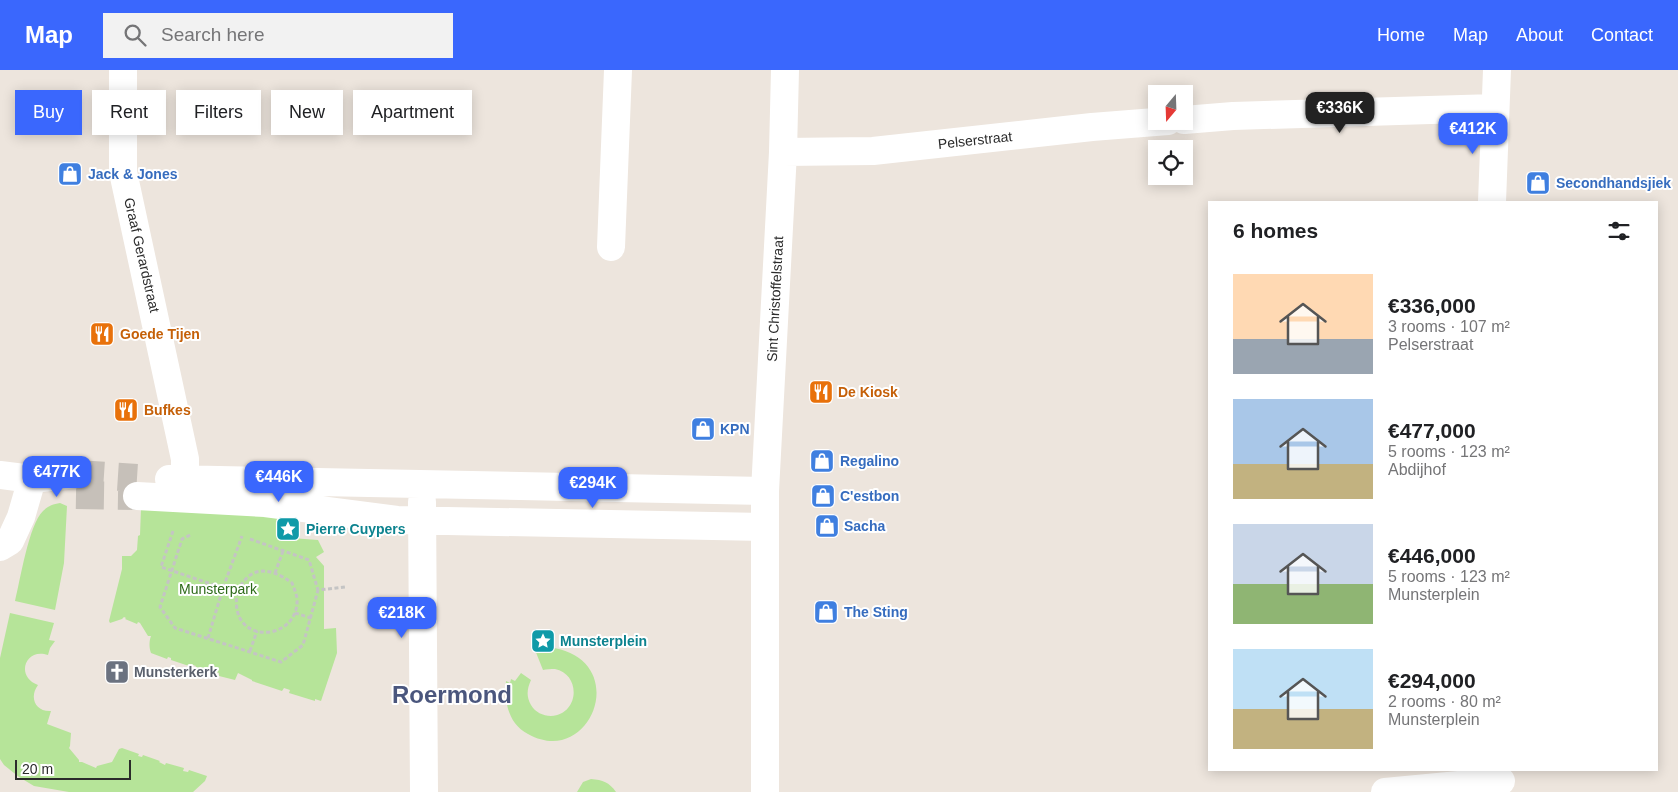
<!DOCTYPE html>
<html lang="en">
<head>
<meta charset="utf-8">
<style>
	:root { --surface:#fff; --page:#f2f2f2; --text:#202124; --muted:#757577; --accent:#3a67fd }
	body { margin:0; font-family:Helvetica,sans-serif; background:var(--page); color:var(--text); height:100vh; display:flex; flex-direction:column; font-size:19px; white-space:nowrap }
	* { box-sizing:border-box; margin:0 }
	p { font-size:16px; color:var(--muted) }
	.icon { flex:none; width:28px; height:28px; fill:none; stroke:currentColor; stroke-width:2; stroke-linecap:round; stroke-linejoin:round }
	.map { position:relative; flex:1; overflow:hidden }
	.details { position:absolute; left:1208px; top:131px; width:450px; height:570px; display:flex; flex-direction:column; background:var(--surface); border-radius:0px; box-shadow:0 2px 12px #0003 }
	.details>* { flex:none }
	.banner { position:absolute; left:15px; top:20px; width:475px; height:45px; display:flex; gap:10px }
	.needle { width:32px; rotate:199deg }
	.controls { position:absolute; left:1148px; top:15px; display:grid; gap:10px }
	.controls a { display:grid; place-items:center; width:45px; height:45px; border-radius:0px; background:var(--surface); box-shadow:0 2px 12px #0003; font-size:25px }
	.scale { position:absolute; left:15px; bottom:12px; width:116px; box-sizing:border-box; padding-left:5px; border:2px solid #2b2b2b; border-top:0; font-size:14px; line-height:18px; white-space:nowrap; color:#2b2b2b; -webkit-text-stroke:4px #fff; paint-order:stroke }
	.price { position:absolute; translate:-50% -42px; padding:0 11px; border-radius:10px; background:var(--accent); color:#fff; font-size:16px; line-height:32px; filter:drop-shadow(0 1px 2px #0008) }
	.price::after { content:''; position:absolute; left:50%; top:30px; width:15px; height:11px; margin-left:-8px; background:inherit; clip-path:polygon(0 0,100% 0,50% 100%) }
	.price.current { background:#222; color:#fff }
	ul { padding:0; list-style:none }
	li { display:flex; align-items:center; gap:15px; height:125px; padding:0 25px }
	li span { display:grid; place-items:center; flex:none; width:140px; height:100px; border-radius:0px; color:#555 }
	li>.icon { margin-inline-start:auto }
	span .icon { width:60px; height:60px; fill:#fffc; stroke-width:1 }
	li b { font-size:21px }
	h2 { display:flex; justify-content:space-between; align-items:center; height:60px; padding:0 25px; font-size:21px }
	.tag { padding:0 18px; border-radius:0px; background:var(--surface); box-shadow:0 2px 12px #0003; font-size:18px; line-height:45px }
	.tag.current { background:var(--accent); color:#fff }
	header { display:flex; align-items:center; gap:30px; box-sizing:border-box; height:70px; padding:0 25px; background:var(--accent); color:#fff }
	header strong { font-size:24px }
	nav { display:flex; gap:28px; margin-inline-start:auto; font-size:18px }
	.search { width:350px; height:45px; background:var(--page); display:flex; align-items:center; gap:12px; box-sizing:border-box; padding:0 18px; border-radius:0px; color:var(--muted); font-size:19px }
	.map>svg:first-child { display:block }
	.green { fill:#b6e499 }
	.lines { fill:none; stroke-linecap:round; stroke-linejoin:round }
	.minor-tunnel { stroke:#c6c0b9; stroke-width:28; stroke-dasharray:28 14; stroke-linecap:butt }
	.path { stroke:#c4c4c4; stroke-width:3; stroke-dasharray:4 2.5; stroke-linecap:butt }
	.minor { stroke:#fff; stroke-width:28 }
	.labels { text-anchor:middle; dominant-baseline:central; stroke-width:4; stroke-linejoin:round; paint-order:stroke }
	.street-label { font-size:14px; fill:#2b2b2b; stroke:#fff }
	.shop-label { font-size:14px; font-weight:bold; fill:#366cbe; stroke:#fff; text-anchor:start }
	.food-label { font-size:14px; font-weight:bold; fill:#c56008; stroke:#fff; text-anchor:start }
	.culture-label { font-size:14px; font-weight:bold; fill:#0d838f; stroke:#fff; text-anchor:start }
	.park-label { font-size:14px; fill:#2d6a19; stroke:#fff }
	.worship-label { font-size:14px; font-weight:bold; fill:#5b616d; stroke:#fff; text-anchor:start }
	.town-label { font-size:24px; font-weight:bold; fill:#4a567d; stroke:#fff }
</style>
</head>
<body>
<header>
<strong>Map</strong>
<div class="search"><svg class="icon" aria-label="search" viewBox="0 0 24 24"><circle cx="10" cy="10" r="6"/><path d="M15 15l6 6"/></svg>Search here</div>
<nav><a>Home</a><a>Map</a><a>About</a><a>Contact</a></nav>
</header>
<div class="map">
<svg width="1678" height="722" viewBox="0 0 1678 722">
	<rect width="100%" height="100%" fill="#ede5dd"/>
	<path class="green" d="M 60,433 L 67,436 L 64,493 L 55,540 L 15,531 C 20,511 29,454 43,441 C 48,436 53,434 60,433 Z
		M 141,438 L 279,442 L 278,467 L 318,470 L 324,482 L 316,487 L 324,496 L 324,559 L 336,558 L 337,583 L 321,631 L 315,629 L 315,631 L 289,623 L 290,620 L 284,618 L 282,621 L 252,611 L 252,610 L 238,603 L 235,610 L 219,606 L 219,603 L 214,601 L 213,604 L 195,598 L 196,596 L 190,594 L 189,596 L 171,590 L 171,588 L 168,587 L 167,589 L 151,583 C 149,578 149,571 151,566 L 148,566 L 140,553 L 138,552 L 137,554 L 125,549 L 126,548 L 124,547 L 122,549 L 110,553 L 109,551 L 122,499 L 122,486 L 131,486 L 137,480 L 138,466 L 140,465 Z
		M 10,543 L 54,553 L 49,570 L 55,571 L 50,578 L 48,585 C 25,577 15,607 38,615 C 29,627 35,642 51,641 L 47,654 L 71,663 L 70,676 L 69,678 L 79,690 L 79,692 L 82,692 L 96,698 L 97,696 L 112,692 L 119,679 L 122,678 L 139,684 L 138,686 L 142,687 L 143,685 L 160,691 L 159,692 L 165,695 L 166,693 L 184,698 L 183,701 L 188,702 L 189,700 L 207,706 L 205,711 L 193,722 L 69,722 L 34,716 L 19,707 L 4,695 L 0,689 L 0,588 Z
		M 548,577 C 634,587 592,700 528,664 C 508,654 504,631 506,611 L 510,613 L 511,609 L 515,611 L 521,603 L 531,610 C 527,619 526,626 531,635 C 535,642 543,646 551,646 C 580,644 581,604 555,599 C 551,599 546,599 543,600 L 535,580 Z
		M 591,709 C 603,710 609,712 616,722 L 577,722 L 583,712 Z"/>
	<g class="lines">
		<path class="minor-tunnel" d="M 76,404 L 137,408
			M 76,425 L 137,426"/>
		<path class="path" d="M 173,461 L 161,497 L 223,518 L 242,466
			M 190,465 L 182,469 L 160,537 L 175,558 L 281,592 L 303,575 L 318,520
			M 250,469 L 309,490 L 318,520 L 345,517
			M 275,503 L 283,481
			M 295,543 L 311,548
			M 208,568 L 223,518 L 237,524 C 229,577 300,572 297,528 C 296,523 294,518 292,513 C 271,497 248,494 237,524
			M 250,581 L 257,561"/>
		<path class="minor" d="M 123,0 L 123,102 L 185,389 L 185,427
			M 1184,50 L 1233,46 L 1495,38
			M 783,82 L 873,81 L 1092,57 L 1168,51
			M 1492,132 L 1497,0
			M 611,177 L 618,0
			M 0,405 L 32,409 L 76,404
			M 169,409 L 765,421
			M 137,426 L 265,433 L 397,450 L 765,457
			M 422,432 L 424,722
			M 0,477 L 10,471 L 21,447 L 32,409
			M 765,722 L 765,421 L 783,82 L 785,0
			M 1385,722 L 1501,711"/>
	</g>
	<defs>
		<symbol id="shop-square" viewBox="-11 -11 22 22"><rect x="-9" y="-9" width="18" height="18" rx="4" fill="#3f7fe0" stroke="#fff"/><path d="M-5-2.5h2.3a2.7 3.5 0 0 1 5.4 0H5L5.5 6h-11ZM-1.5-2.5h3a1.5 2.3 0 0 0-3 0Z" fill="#fff"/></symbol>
		<symbol id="restaurant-square" viewBox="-11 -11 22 22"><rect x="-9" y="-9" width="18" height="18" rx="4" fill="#e8710a" stroke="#fff"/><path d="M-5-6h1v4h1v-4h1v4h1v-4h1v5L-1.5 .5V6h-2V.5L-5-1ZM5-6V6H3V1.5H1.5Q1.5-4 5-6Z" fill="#fff"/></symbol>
		<symbol id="sight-square" viewBox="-11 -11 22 22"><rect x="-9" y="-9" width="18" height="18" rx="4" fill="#0f9aa8" stroke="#fff"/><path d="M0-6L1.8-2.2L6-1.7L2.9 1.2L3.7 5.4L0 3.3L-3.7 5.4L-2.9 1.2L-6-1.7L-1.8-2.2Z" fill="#fff"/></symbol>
		<symbol id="church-square" viewBox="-11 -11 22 22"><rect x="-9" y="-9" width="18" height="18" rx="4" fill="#6b7280" stroke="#fff"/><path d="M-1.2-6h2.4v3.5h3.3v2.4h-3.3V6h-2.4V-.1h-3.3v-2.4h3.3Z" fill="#fff"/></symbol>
	</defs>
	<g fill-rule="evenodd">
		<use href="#shop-square" x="56" y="90" width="28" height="28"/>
		<use href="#shop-square" x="1524" y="99" width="28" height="28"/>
		<use href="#restaurant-square" x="88" y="250" width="28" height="28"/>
		<use href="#restaurant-square" x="807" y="308" width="28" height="28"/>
		<use href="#restaurant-square" x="112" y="326" width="28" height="28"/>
		<use href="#shop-square" x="689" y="345" width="28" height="28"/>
		<use href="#shop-square" x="808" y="377" width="28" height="28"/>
		<use href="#shop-square" x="809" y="412" width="28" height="28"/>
		<use href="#shop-square" x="813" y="442" width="28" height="28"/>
		<use href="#sight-square" x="274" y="445" width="28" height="28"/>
		<use href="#shop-square" x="812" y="528" width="28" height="28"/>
		<use href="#sight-square" x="529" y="557" width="28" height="28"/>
		<use href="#church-square" x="103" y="588" width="28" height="28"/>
	</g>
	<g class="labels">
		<g class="street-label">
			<text transform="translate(975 70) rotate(-6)">Pelserstraat</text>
			<text transform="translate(142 185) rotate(77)">Graaf Gerardstraat</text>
			<text transform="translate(775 229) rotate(-87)">Sint Christoffelstraat</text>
		</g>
		<g class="shop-label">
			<text x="88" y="104">Jack &amp; Jones</text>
			<text x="1556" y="113">Secondhandsjiek</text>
			<text x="720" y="359">KPN</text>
			<text x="840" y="391">Regalino</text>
			<text x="840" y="426">C'estbon</text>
			<text x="844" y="456">Sacha</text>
			<text x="844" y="542">The Sting</text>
		</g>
		<g class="food-label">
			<text x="120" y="264">Goede Tijen</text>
			<text x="838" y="322">De Kiosk</text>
			<text x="144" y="340">Bufkes</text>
		</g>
		<g class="culture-label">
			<text x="306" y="459">Pierre Cuypers</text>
			<text x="560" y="571">Munsterplein</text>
		</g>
		<g class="park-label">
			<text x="218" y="519">Munsterpark</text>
		</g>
		<g class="worship-label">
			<text x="134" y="602">Munsterkerk</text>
		</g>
		<g class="town-label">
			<text x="452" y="624">Roermond</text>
		</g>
	</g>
</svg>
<div class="controls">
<a><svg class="needle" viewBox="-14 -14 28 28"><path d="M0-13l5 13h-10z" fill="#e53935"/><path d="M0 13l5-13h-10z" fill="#757577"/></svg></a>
<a><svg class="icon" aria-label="locate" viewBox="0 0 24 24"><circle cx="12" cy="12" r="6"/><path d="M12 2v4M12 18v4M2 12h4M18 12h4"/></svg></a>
</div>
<div class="scale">20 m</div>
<b class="price current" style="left:1340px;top:64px">€336K</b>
<b class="price" style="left:1473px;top:85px">€412K</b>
<b class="price" style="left:57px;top:428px">€477K</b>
<b class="price" style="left:279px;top:433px">€446K</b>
<b class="price" style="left:593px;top:439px">€294K</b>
<b class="price" style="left:402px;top:569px">€218K</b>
<div class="banner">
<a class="tag current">Buy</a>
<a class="tag">Rent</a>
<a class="tag">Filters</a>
<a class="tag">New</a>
<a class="tag">Apartment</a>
</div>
<section class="details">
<h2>6 homes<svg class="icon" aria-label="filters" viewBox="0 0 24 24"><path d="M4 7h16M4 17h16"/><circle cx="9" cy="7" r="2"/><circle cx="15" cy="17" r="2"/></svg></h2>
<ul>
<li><span style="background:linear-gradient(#ffd9b3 65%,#9aa5b1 0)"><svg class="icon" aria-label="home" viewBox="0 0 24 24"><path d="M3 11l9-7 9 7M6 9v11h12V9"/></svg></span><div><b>€336,000</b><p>3 rooms · 107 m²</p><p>Pelserstraat</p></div></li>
<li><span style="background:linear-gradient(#a9c7e8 65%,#c2b280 0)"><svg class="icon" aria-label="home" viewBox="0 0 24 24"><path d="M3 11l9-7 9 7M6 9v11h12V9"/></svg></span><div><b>€477,000</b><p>5 rooms · 123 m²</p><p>Abdijhof</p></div></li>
<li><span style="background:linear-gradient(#c9d6e8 60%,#8fb573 0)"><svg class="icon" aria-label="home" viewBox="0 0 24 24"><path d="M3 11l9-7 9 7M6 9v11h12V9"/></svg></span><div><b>€446,000</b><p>5 rooms · 123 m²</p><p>Munsterplein</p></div></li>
<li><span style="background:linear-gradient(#bfe0f5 60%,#c2b280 0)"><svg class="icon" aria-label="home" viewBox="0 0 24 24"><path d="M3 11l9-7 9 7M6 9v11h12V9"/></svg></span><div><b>€294,000</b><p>2 rooms · 80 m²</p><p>Munsterplein</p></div></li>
</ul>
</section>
</div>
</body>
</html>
